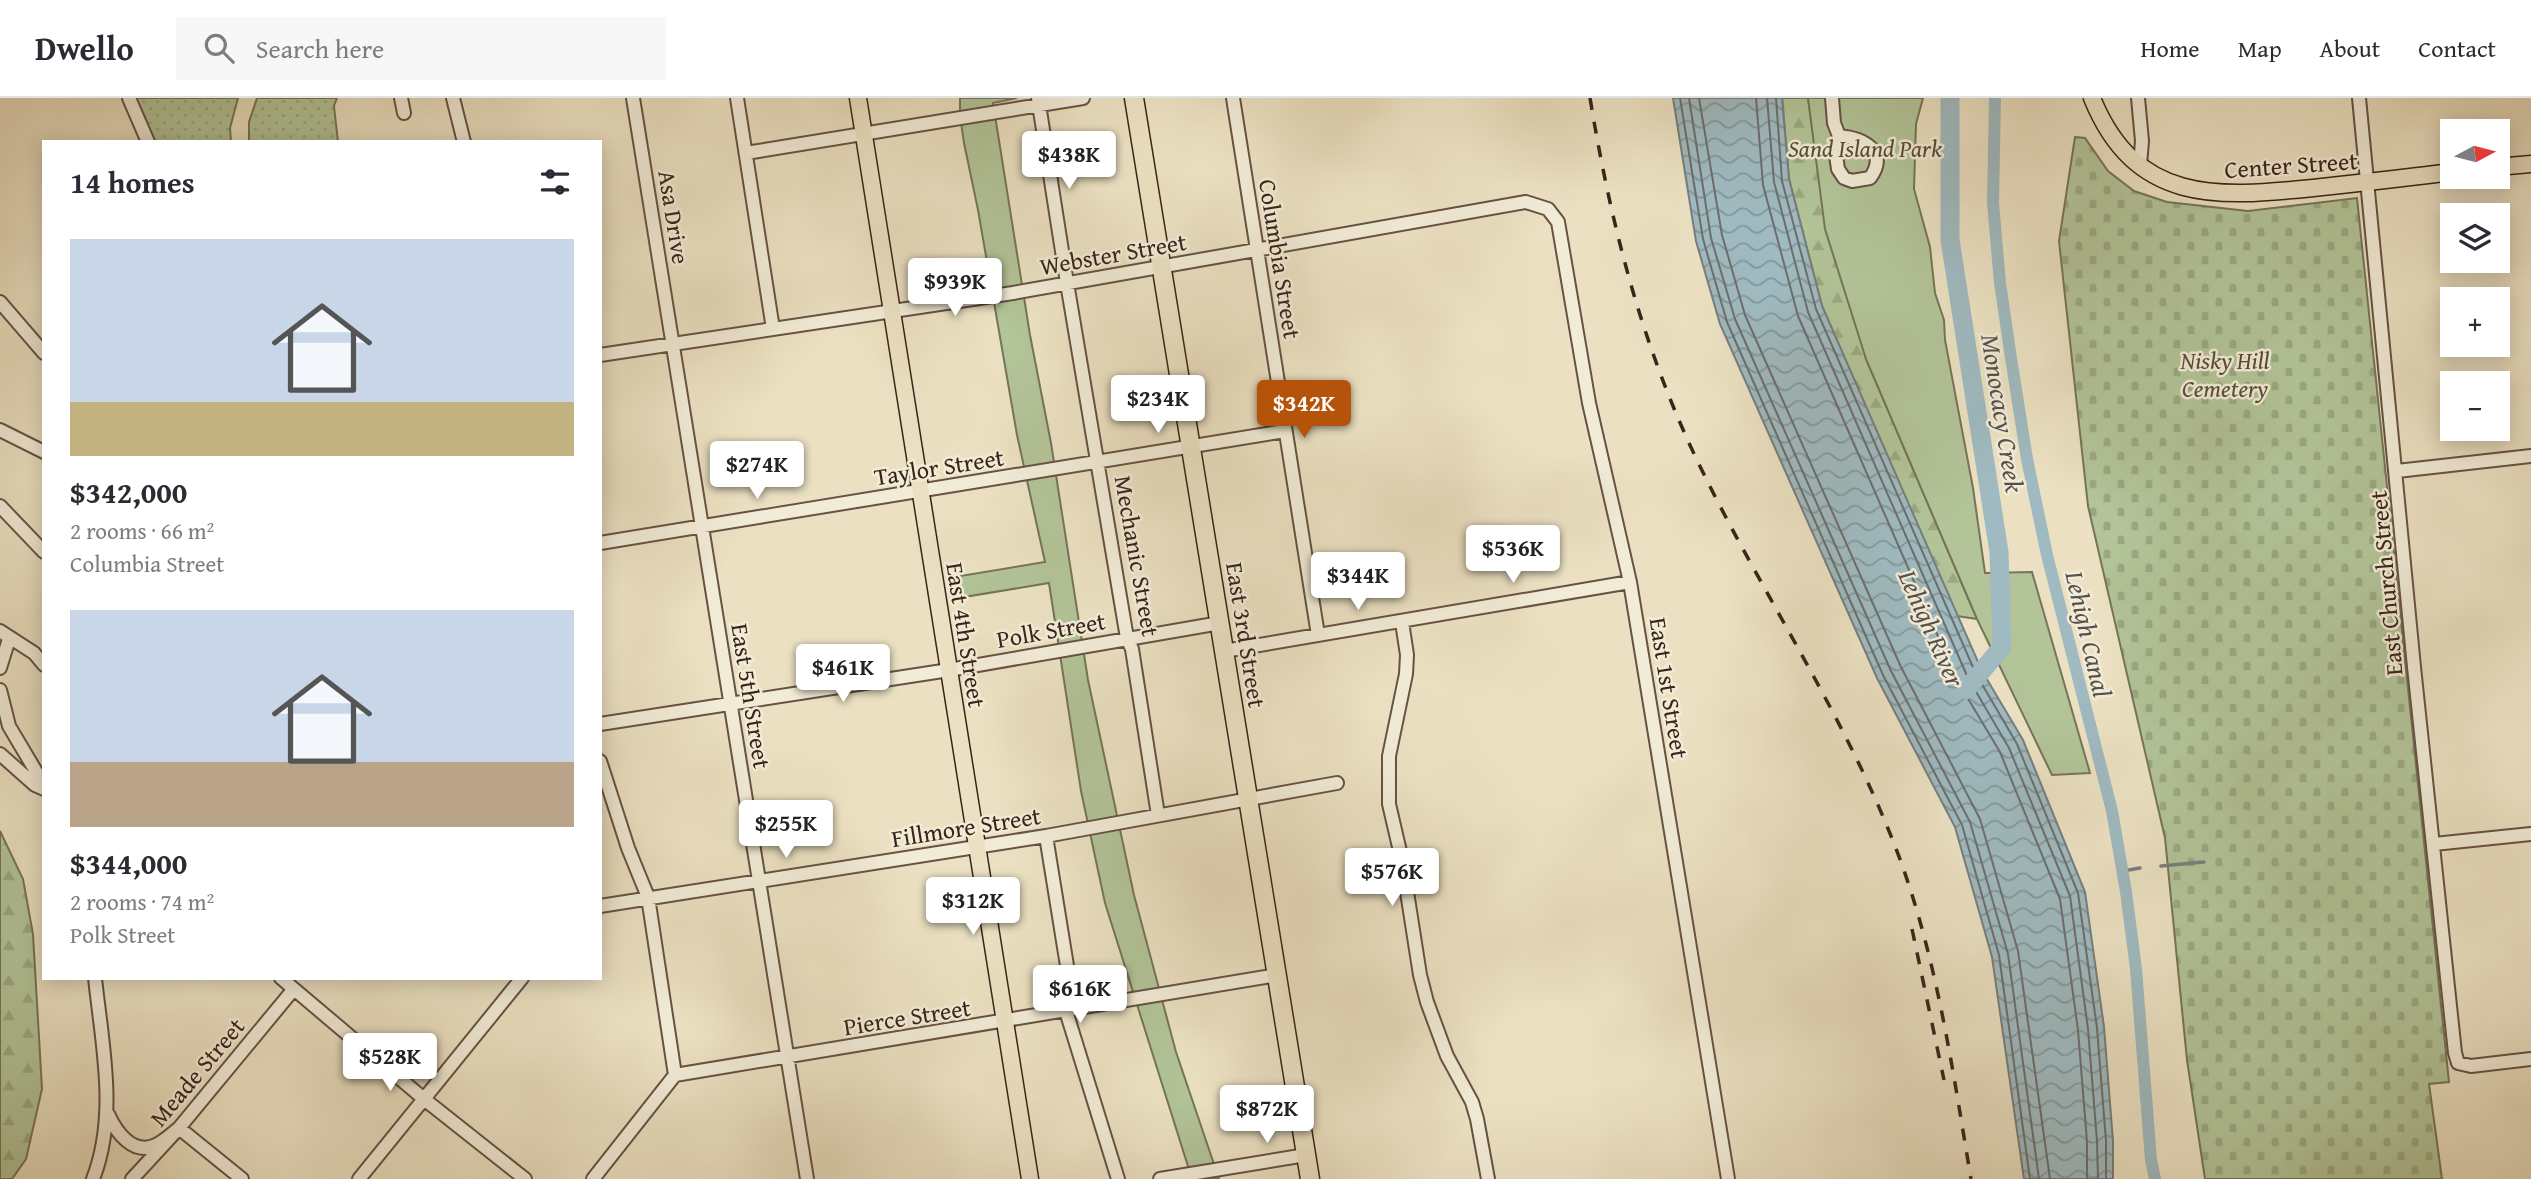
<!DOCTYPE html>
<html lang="en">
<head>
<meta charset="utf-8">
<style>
	:root { --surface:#fff; --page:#f7f7f7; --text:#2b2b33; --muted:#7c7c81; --line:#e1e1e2; --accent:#b45309 }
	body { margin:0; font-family:"Gentium Book Plus",serif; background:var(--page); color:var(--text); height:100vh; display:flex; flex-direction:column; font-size:26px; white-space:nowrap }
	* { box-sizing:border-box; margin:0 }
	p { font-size:23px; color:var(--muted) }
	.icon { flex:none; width:38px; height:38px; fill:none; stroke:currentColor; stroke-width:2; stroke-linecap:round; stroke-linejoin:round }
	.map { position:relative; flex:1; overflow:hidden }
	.sheet { position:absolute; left:42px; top:42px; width:560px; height:840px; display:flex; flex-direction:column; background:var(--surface); border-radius:0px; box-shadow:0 4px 18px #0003 }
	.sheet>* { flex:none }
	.needle { width:46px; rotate:83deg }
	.controls { position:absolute; left:2440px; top:21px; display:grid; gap:14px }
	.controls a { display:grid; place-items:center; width:70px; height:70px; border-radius:0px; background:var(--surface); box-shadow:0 4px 18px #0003; font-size:35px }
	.price { position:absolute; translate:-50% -60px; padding:0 16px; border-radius:7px; background:#fff; color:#222; font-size:23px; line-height:46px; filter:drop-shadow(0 2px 4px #0008) }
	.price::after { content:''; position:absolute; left:50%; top:42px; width:21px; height:16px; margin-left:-10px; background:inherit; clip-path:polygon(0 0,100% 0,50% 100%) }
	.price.current { background:var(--accent); color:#fff }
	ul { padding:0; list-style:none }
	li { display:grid; align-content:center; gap:14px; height:371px; padding:0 28px }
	li span { display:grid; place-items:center; height:217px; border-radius:0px; color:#555 }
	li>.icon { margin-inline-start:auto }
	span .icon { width:126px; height:126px; fill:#fffc; stroke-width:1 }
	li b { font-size:30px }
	h2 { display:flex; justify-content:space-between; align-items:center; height:84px; padding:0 28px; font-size:30px }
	header { display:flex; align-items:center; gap:42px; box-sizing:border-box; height:98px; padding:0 35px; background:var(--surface); border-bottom:2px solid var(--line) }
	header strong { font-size:33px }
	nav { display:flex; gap:38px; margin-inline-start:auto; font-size:24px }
	.search { width:490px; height:63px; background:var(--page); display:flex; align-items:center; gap:18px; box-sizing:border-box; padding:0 24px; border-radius:0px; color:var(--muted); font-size:26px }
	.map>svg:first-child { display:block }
	.grass { fill:url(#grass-dots); stroke:#767459; stroke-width:2 }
	.forest { fill:url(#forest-firs); stroke:#767459; stroke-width:2 }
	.cemetery { fill:url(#cemetery-stones); stroke:#767459; stroke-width:2 }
	.park { fill:#b2c498; stroke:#767459; stroke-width:2 }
	.water { fill:url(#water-waves); stroke:#777e7e; stroke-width:2 }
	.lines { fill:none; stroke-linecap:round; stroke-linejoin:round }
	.shore { stroke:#6c6e6d; stroke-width:2 }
	.stream { stroke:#777e7e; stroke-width:3.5 }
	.canal { stroke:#9fbac0; stroke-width:12 }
	.river { stroke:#9fbac0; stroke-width:19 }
	.minor-casing { stroke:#665244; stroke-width:16 }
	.major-casing { stroke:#3a231a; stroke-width:19 }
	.highway-casing { stroke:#3a231a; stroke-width:21 }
	.minor { stroke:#f2ecd7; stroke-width:12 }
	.major { stroke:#ebe1c2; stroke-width:16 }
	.highway { stroke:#ebe1c2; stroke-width:18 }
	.rail { stroke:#3a231a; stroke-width:3.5; stroke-dasharray:12 12; stroke-linecap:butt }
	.labels { text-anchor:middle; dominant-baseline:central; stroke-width:5; stroke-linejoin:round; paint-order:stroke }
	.park-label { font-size:24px; font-style:italic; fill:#584b3a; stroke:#f2ecd7 }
	.street-label { font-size:24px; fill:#3a231a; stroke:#f2ecd7 }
	.water-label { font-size:26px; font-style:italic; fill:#58504c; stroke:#f2ecd7 }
</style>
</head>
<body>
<header>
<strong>Dwello</strong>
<div class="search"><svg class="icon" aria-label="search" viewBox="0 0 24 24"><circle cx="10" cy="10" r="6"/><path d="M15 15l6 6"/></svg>Search here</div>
<nav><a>Home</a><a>Map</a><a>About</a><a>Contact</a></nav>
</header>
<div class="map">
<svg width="2531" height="1081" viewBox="0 0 2531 1081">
	<defs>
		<pattern id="grass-dots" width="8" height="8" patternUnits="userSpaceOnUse" patternTransform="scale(1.75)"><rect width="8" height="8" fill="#b2c498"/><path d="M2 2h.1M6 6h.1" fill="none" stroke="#9aa882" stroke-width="1.8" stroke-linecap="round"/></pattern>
		<pattern id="forest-firs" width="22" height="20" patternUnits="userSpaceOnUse" patternTransform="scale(1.75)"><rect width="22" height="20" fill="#b2c498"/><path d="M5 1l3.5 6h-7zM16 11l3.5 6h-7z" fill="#9aa882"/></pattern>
		<pattern id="cemetery-stones" width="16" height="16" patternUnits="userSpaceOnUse" patternTransform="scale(1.75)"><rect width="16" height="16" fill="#b2c498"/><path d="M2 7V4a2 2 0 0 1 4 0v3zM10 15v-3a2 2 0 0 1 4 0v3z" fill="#9aa882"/></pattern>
		<pattern id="water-waves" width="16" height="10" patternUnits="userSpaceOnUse" patternTransform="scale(1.75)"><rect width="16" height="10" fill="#9fbac0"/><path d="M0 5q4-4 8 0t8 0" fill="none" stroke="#83979b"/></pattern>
	</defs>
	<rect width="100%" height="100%" fill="#ebe1c2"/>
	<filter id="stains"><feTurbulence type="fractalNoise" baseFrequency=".00286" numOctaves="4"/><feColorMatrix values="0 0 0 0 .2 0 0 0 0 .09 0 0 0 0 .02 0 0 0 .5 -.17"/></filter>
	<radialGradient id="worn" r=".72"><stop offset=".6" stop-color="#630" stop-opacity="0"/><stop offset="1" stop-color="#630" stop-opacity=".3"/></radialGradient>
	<path class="grass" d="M 135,0 L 238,0 L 230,30 L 231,44 L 152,44 L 146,22 Z
		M 257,0 L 337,0 L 334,8 L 338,44 L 249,44 L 249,24 Z"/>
	<path class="forest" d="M 1782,0 L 1808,0 L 1813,34 L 1866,261 L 1977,521 L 1957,518 L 1822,208 L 1789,81 Z
		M 0,733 L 23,781 L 33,836 L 42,991 L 26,1061 L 12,1081 L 0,1081 Z"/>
	<path class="cemetery" d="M 2075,39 L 2085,40 L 2108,73 L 2134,93 L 2167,104 L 2248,113 L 2357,100 L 2449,984 L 2429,986 L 2442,1081 L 2205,1081 L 2187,962 L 2165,740 L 2088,408 L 2059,143 Z"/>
	<path class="park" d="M 960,0 L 1017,0 L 993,5 L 1030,237 L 1051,345 L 1088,582 L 1134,797 L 1176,954 L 1219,1081 L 1192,1081 L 1105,805 L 1081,693 L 1049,485 L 952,501 L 948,480 L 1045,464 L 1017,337 L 978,112 L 964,45 L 960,18 Z
		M 1808,0 L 1923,0 L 1916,26 L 1914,91 L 1930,149 L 1935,195 L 1944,222 L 1945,242 L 1973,390 L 1985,475 L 2032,474 L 2090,675 L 2052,677 L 1977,521 L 1866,261 L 1825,131 Z"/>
	<path class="water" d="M 1673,0 L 1782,0 L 1789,81 L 1822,208 L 1982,573 L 2023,642 L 2085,794 L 2104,929 L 2113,1043 L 2113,1081 L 2024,1081 L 1992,859 L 1955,729 L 1877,580 L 1720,226 L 1696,143 Z"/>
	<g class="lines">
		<path class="shore" d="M 1680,0 L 1703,141 L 1727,224 L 1883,577 L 1962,727 L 1999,857 L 2030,1081
			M 1689,0 L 1711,140 L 1735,221 L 1891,573 L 1970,724 L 2008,856 L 2039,1081
			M 1699,0 L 1722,137 L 1745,217 L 1901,569 L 1980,721 L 2018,853 L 2050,1081
			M 1756,0 L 1763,87 L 1798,218 L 1958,584 L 2000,654 L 2060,801 L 2078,932 L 2087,1044 L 2087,1081
			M 1767,0 L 1774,84 L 1808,214 L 1968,580 L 2009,650 L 2070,798 L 2088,931 L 2097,1043 L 2098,1081
			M 1776,0 L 1782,83 L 1816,211 L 1976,576 L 2017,646 L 2078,795 L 2097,930 L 2106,1043 L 2106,1081"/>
		<path class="stream" d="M 2161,768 L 2204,764
			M 2123,773 L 2140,770"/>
		<path class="canal" d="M 1995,0 L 1993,105 L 2000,185 L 2011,260 L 2027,361 L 2047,457 L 2112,713 L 2126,794 L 2136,871 L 2151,1062 L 2155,1081"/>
		<path class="river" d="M 1950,0 L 1950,142 L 1999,454 L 2002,549 L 1966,592"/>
		<defs>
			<path id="minor" d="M 129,0 L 148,44
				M 401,0 L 404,15
				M 453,0 L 464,44
				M 633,0 L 807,1081
				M 737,0 L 773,231
				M 1038,0 L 1067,185 L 1127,540 L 1132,551 L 1158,717
				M 1233,0 L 1318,537
				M 1832,0 L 1834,25 L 1839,38 L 1835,50 L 1838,71 L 1844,80 L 1852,83 L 1870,80 C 1890,53 1862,40 1839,38
				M 2138,0 L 2142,43 L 2140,67
				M 2359,0 L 2414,569 L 2455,955 L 2458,965 L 2471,968 L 2531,961
				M 746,55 L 1083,0
				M 0,204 L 44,255
				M 600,257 L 1013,195 L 1526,104 L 1548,111 L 1558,124 L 1589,305 L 1630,484 L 1728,1081
				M 0,332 L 44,354
				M 2397,373 L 2531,358
				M 0,408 L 44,454
				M 600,445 L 1285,333
				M 1402,524 L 1407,557 L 1406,576 L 1389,658 L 1389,706 L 1402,762 L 1420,877 L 1427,904 L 1447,958 L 1472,1004 L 1477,1021 L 1488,1081
				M 0,533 L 34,555 L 44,567
				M 1224,553 L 1630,484
				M 0,570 L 9,541
				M 0,592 L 9,628 L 44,687
				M 600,626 L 949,572 L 1220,525
				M 0,656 L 35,687 L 44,691
				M 600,663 L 628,750 L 648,799 L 675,977
				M 1046,738 L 1074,911
				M 2434,746 L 2531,736
				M 600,808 L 1046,738 L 1337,685
				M 281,880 L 424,1001 L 525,1081
				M 1066,913 L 1118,1081
				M 108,1016 C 116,1034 133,1058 156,1047 C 164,1043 172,1036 179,1030 L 242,1081
				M 93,1081 C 118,1016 102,947 95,880
				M 132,1081 L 179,1030 L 293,892
				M 359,1081 L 522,880
				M 593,1081 L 675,977 L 1277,877
				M 1160,1081 L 1306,1057"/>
			<path id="major" d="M 858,0 L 1030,1081
				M 2092,0 C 2135,106 2216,100 2313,90 C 2359,85 2405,80 2452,74
				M 2497,69 L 2531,66"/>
			<path id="highway" d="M 1134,0 L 1310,1081"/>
		</defs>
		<use href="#minor" class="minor-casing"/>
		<use href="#major" class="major-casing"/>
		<use href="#highway" class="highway-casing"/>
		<use href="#minor" class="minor"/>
		<use href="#major" class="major"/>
		<use href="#highway" class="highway"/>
		<path class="rail" d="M 1590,0 C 1611,127 1641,244 1696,360 C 1761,496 1849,622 1901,764 C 1938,867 1953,974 1971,1081
			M 1912,831 L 1944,982"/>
	</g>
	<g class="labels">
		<g class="park-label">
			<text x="1865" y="50">Sand Island Park</text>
			<text x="2225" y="262">Nisky Hill<tspan x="2225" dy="28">Cemetery</tspan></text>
		</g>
		<g class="street-label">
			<text transform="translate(2291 67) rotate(-4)">Center Street</text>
			<text transform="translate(674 119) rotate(81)">Asa Drive</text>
			<text transform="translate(1113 156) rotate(-10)">Webster Street</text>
			<text transform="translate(1280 161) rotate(81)">Columbia Street</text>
			<text transform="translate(939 369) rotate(-9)">Taylor Street</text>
			<text transform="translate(1137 458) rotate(80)">Mechanic Street</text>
			<text transform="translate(2386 485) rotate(-95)">East Church Street</text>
			<text transform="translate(1051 532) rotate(-10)">Polk Street</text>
			<text transform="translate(966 537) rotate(81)">East 4th Street</text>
			<text transform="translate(1246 537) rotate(81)">East 3rd Street</text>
			<text transform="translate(1669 590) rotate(81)">East 1st Street</text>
			<text transform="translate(751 598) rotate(81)">East 5th Street</text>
			<text transform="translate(966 729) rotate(-9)">Fillmore Street</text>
			<text transform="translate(907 919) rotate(-9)">Pierce Street</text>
			<text transform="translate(197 974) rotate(-50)">Meade Street</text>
		</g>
		<g class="water-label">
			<text transform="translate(2003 315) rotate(81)">Monocacy Creek</text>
			<text transform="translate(1932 530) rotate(66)">Lehigh River</text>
			<text transform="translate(2089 536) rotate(77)">Lehigh Canal</text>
		</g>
	</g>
	<rect width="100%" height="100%" filter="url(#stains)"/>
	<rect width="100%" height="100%" fill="url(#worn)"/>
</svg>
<div class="controls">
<a><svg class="needle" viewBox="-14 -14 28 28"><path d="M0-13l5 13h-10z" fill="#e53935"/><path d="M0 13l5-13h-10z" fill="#7c7c81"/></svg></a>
<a><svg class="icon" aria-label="layers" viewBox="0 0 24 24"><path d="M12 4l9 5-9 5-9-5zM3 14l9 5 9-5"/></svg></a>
<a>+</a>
<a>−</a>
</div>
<b class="price" style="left:1069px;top:93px">$438K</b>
<b class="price" style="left:955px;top:220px">$939K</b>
<b class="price" style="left:1158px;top:337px">$234K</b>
<b class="price current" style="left:1304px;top:342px">$342K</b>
<b class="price" style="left:757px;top:403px">$274K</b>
<b class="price" style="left:1513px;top:487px">$536K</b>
<b class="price" style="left:1358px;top:514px">$344K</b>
<b class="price" style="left:843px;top:606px">$461K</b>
<b class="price" style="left:786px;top:762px">$255K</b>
<b class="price" style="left:1392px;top:810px">$576K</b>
<b class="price" style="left:973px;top:839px">$312K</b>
<b class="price" style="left:1080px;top:927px">$616K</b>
<b class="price" style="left:390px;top:995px">$528K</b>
<b class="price" style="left:1267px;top:1047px">$872K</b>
<section class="sheet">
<h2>14 homes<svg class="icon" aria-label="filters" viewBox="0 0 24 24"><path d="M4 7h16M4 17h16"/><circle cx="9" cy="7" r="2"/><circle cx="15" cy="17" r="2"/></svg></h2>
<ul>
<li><span style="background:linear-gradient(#c9d6e8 75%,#c2b280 0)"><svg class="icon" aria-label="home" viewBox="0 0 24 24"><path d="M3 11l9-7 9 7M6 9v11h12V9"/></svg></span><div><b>$342,000</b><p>2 rooms · 66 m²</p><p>Columbia Street</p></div></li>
<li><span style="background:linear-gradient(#c9d6e8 70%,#b9a48a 0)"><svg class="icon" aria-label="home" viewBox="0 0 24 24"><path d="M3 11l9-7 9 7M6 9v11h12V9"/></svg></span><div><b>$344,000</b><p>2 rooms · 74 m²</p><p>Polk Street</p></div></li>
</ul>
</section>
</div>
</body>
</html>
